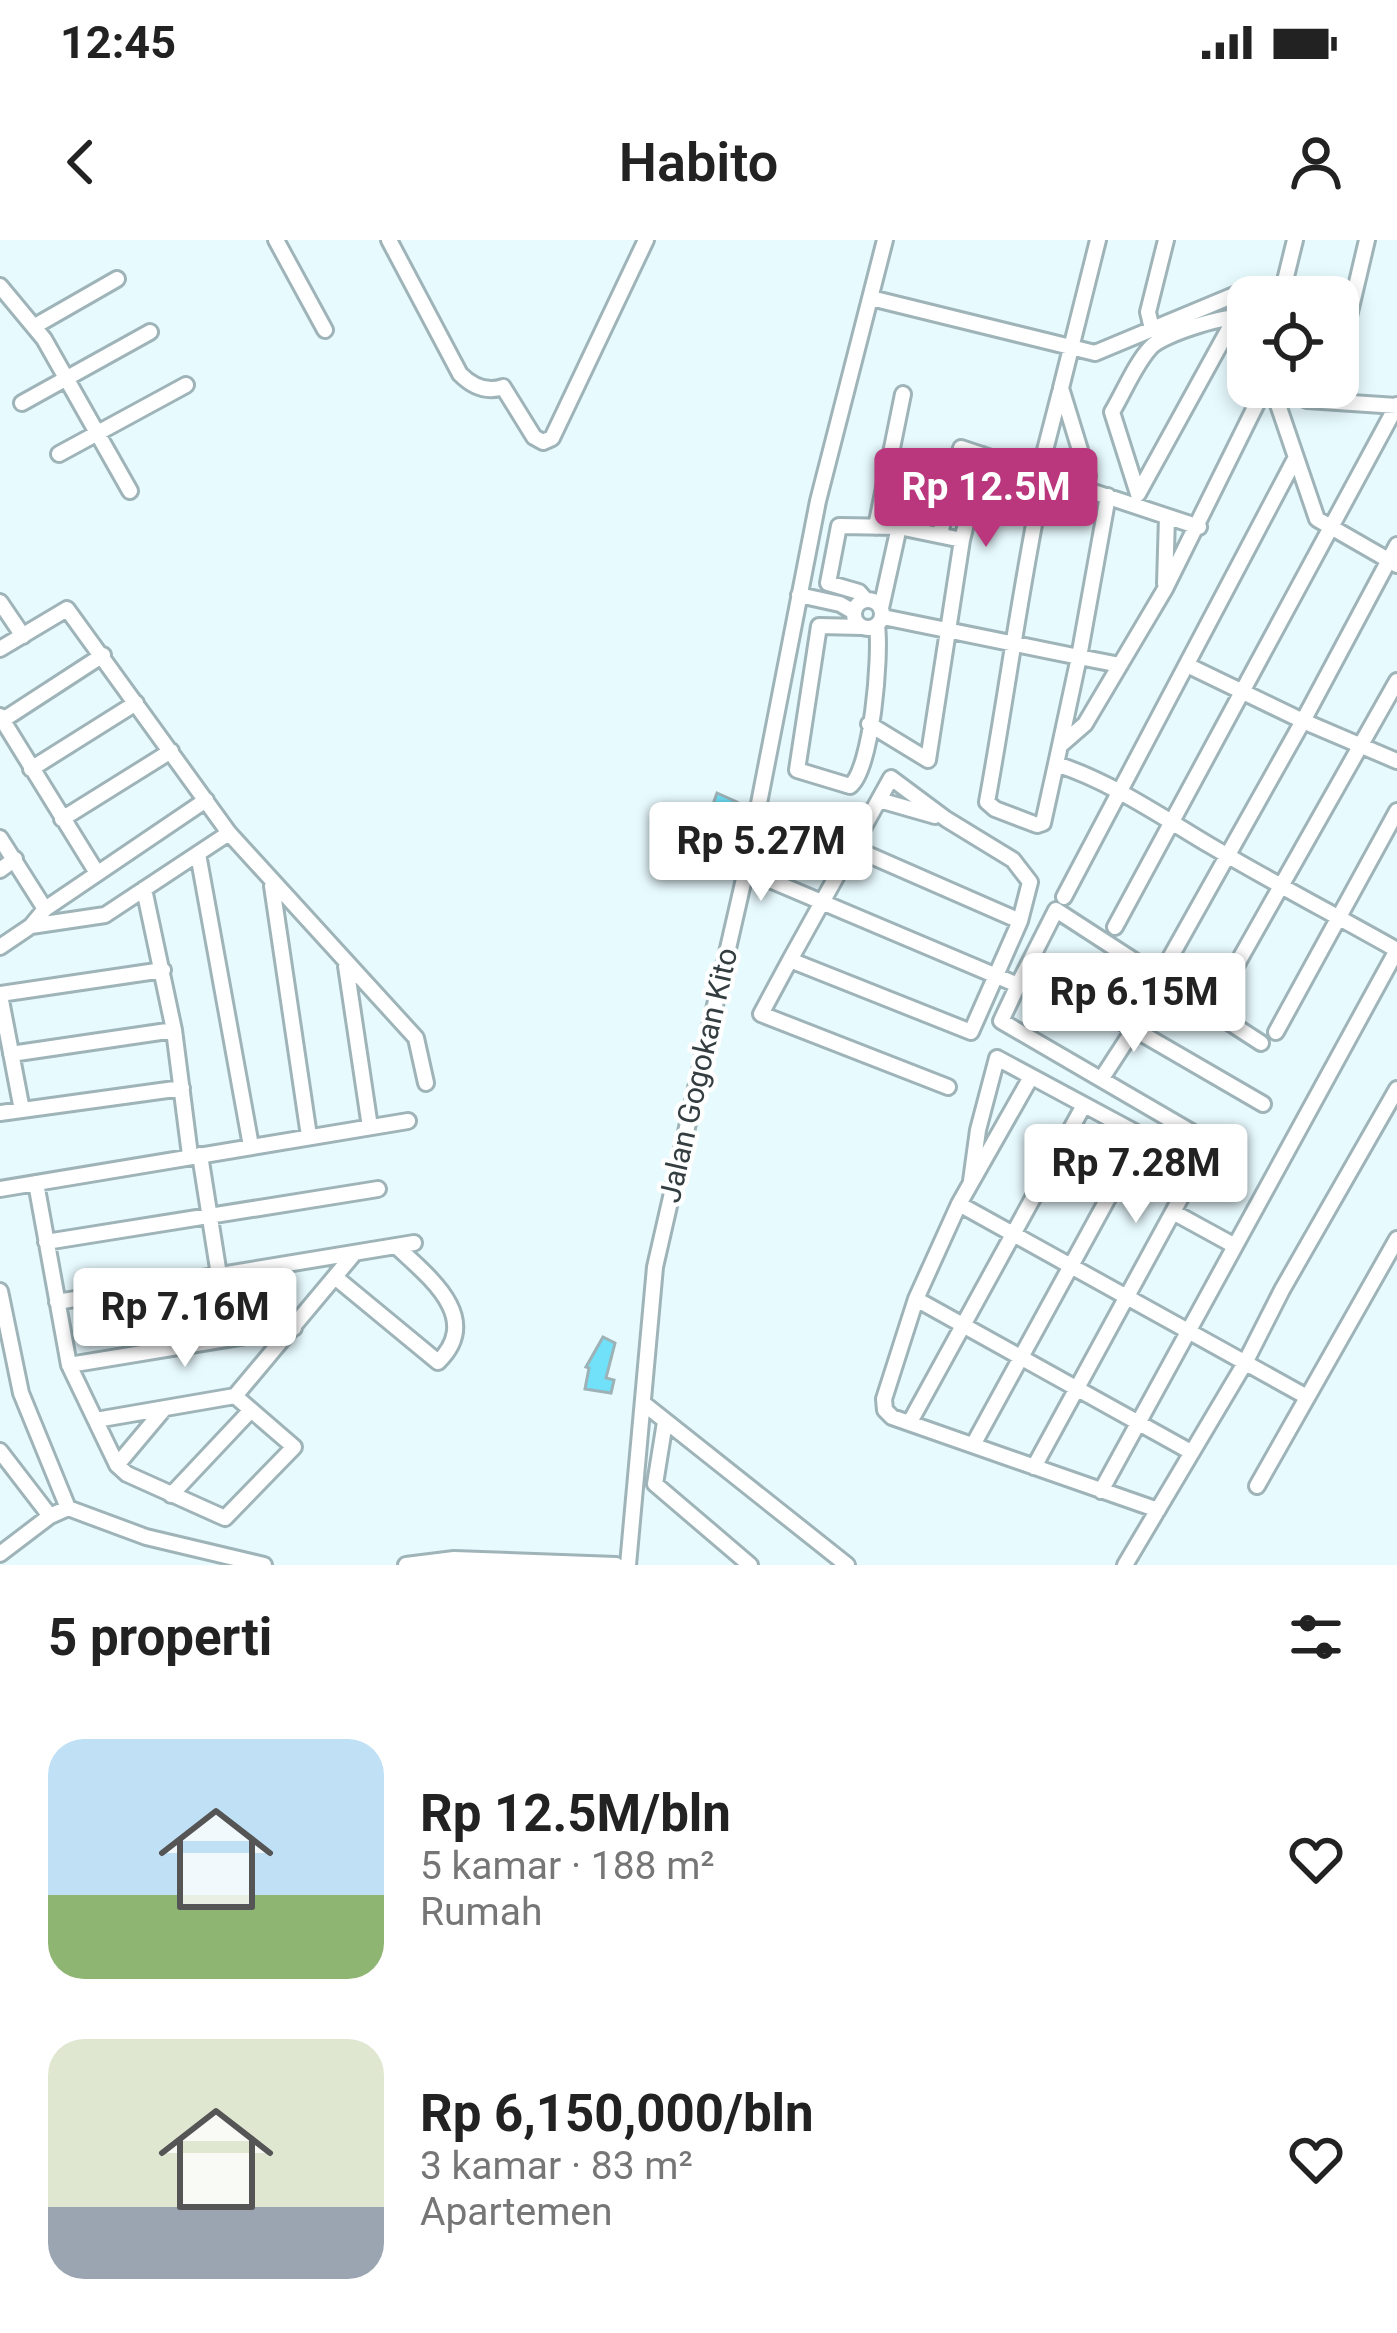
<!DOCTYPE html>
<html lang="id">
<head>
<meta charset="utf-8">
<style>
	:root { --surface:#fff; --page:#f2f2f2; --text:#222; --muted:#767676; --accent:#bb377d }
	body { margin:0; font-family:Roboto,sans-serif; background:var(--page); color:var(--text); height:100vh; display:flex; flex-direction:column; font-size:45px; white-space:nowrap }
	* { box-sizing:border-box; margin:0 }
	p { font-size:39px; color:var(--muted) }
	.icon { flex:none; width:66px; height:66px; fill:none; stroke:currentColor; stroke-width:2; stroke-linecap:round; stroke-linejoin:round }
	.map { position:relative; height:1325px; overflow:hidden }
	.sheet { display:flex; flex-direction:column; background:var(--surface); flex:1 }
	.sheet>* { flex:none }
	.tools { position:absolute; left:1227px; top:36px; display:grid; gap:24px }
	.tools a { display:grid; place-items:center; width:132px; height:132px; border-radius:24px; background:var(--surface); box-shadow:0 6px 18px #0003; font-size:60px }
	.price { position:absolute; translate:-50% -102px; padding:0 27px; border-radius:12px; background:#fff; color:#222; font-size:39px; line-height:78px; filter:drop-shadow(0 3px 6px #0008) }
	.price::after { content:''; position:absolute; left:50%; top:72px; width:36px; height:27px; margin-left:-18px; background:inherit; clip-path:polygon(0 0,100% 0,50% 100%) }
	.price.active { background:var(--accent); color:#fff }
	ul { padding:0; list-style:none }
	li { display:flex; align-items:center; gap:36px; height:300px; padding:0 48px }
	li span { display:grid; place-items:center; flex:none; width:336px; height:240px; border-radius:36px; color:#555 }
	li>.icon { margin-inline-start:auto }
	span .icon { width:144px; height:144px; fill:#fffc; stroke-width:1 }
	li b { font-size:51px }
	h2 { display:flex; justify-content:space-between; align-items:center; height:144px; padding:0 48px; font-size:51px }
	.status { display:flex; justify-content:space-between; align-items:center; height:84px; padding:0 60px; background:var(--surface); direction:ltr }
	.status svg { height:33px; fill:currentColor }
	header { display:flex; justify-content:space-between; align-items:center; height:156px; padding:0 48px; background:var(--surface); font-size:54px; font-weight:600 }
	.map>svg:first-child { display:block }
	.building { fill:#70e1f9; stroke:#9cb2b7; stroke-width:3 }
	.lines { fill:none; stroke-linecap:round; stroke-linejoin:round }
	.minor-casing { stroke:#9eb4b9; stroke-width:20 }
	.minor { stroke:#fff; stroke-width:14 }
	.labels { text-anchor:middle; dominant-baseline:central; stroke-width:9; stroke-linejoin:round; paint-order:stroke }
	.street-label { font-size:30px; fill:#343d40; stroke:#fff }
</style>
</head>
<body>
<div class="status"><b>12:45</b><svg viewBox="0 0 49 12"><path d="M0 12V9h3v3zM5 12V6h3v6zM10 12V3h3v9zM15 12V0h3v12zM26 1h20v11H26zM47 4h2v5h-2z"/></svg></div>
<header><svg class="icon" aria-label="back" viewBox="0 0 24 24"><path d="M15 5l-7 7 7 7"/></svg>Habito<svg class="icon" aria-label="person" viewBox="0 0 24 24"><circle cx="12" cy="8" r="4"/><path d="M4 21q1-7 8-7t8 7"/></svg></header>
<div class="map">
<svg width="1397" height="1325" viewBox="0 0 1397 1325">
	<rect width="100%" height="100%" fill="#e7fafe"/>
	<path class="building" d="M 717,553 L 737,562 L 723,601 L 703,592 Z
		M 603,1097 L 615,1103 L 606,1138 L 614,1140 L 611,1153 L 585,1149 L 589,1128 L 586,1127 Z"/>
	<g class="lines">
		<defs>
			<path id="minor" d="M 276,0 L 325,90
				M 389,0 L 460,134 C 472,146 486,153 503,147 L 534,197 L 543,202 L 552,198 L 646,0
				M 0,46 L 44,99 L 130,251
				M 1281,57 L 1295,0
				M 871,58 L 1095,113 L 1239,53 L 1253,57
				M 35,86 L 117,39
				M 1152,89 L 1148,72 L 1166,0
				M 1338,123 L 1367,0
				M 1272,147 L 1317,279 L 1397,325
				M 1291,147 L 1294,155 L 1307,160 L 1397,166
				M 1060,152 L 1042,222 L 1088,236
				M 22,163 L 150,92
				M 59,214 L 186,145
				M 1044,234 C 1021,342 1007,453 987,562 L 995,569 L 1037,585 L 1043,583 L 1056,524
				M 1088,236 L 1061,148 L 1098,0
				M 1138,254 L 1112,172 C 1124,152 1135,124 1151,107 C 1163,94 1232,72 1248,78
				M 1138,254 L 1237,74
				M 1108,256 L 1079,417 L 1120,425
				M 876,287 L 903,154
				M 940,294 L 961,208 L 1199,287
				M 962,300 L 983,215
				M 1165,344 L 1167,277
				M 799,355 L 840,364 L 854,372
				M854 374a14 14 0 1 1 28 0a14 14 0 1 1-28 0Z
				M 866,360 L 859,352 L 828,343 L 839,286 L 899,287 L 962,300 L 928,520 L 869,484
				M 0,362 L 23,396
				M 881,368 L 899,287
				M 883,377 L 1079,417 L 1056,524 C 1110,541 1162,577 1211,606 C 1272,642 1335,675 1397,710 L 1101,1251
				M 862,387 L 819,386 L 797,530 L 850,546 C 872,529 881,415 877,386
				M 0,409 L 67,369 L 229,593 L 416,798 L 426,843
				M 1187,425 L 1303,481 L 1397,305
				M 0,476 L 97,633
				M 3,480 L 103,415
				M 1062,504 L 1085,484 L 1165,349 L 1265,147
				M 31,529 L 136,463
				M 879,560 L 935,576
				M 62,579 L 171,511
				M 0,598 L 45,669 L 31,686 L 0,707
				M 853,608 L 1020,681
				M 198,614 L 251,906
				M 0,630 L 15,619
				M 746,630 L 1018,745 L 1001,781 L 1231,915
				M 272,646 L 309,896
				M 144,649 L 174,790 L 190,915
				M 1064,657 L 1295,219
				M 45,669 L 206,560
				M 31,686 L 105,675 L 229,593
				M 1115,687 L 1397,165
				M 1170,718 L 1303,481 L 1397,521
				M 790,720 L 891,538 L 946,579 L 1013,620 L 1030,642 L 1020,681 L 971,792 L 790,720 L 761,774 L 948,847
				M 346,726 L 370,887
				M 1027,727 L 1263,864
				M 1018,745 L 1056,670 L 1261,803
				M 1224,747 L 1397,441
				M 0,754 L 163,730
				M 0,755 L 22,870
				M 1276,792 L 1397,571
				M 11,814 L 174,790
				M 1031,837 L 959,964 L 916,1059 L 884,1159 L 885,1170 L 892,1177 L 1158,1270
				M 1102,838 L 1165,741
				M 0,873 L 182,848
				M 200,915 L 229,1098
				M 971,941 L 978,890 L 997,818 L 1198,926 L 1034,1227
				M 36,943 L 69,1125 L 117,1225 L 127,1234 L 225,1278 L 294,1207 L 235,1156 L 96,1180
				M 0,949 L 408,881
				M 959,964 L 1307,1157
				M 1173,972 L 1235,1006
				M 46,1002 L 378,949
				M 335,1037 L 438,1122 C 483,1078 429,1037 397,1007
				M 0,1051 L 21,1153 L 68,1268
				M 916,1059 L 1191,1212
				M 57,1062 L 414,1003
				M 69,1125 L 294,1088
				M 235,1156 L 353,1015
				M 643,1163 L 847,1325
				M 665,1182 L 655,1244 L 750,1325
				M 910,1182 L 1084,865
				M 973,1205 L 1142,896
				M 0,1211 L 50,1276
				M 117,1225 L 164,1169
				M 1257,1246 L 1397,999
				M 171,1255 L 251,1170
				M 0,1314 L 50,1276 L 68,1268 L 146,1297 L 264,1325
				M 406,1325 L 454,1319 L 616,1325
				M 628,1325 L 655,1027 L 746,630 L 818,261 L 885,0
				M 1125,1325 L 1245,1123 L 1282,1050 L 1397,849"/>
		</defs>
		<use href="#minor" class="minor-casing"/>
		<use href="#minor" class="minor"/>
	</g>
	<g class="labels">
		<g class="street-label">
			<text transform="translate(698 835) rotate(-77)">Jalan Gogokan Kito</text>
		</g>
	</g>
</svg>
<div class="tools">
<a><svg class="icon" aria-label="locate" viewBox="0 0 24 24"><circle cx="12" cy="12" r="6"/><path d="M12 2v4M12 18v4M2 12h4M18 12h4"/></svg></a>
</div>
<b class="price active" style="left:986px;top:310px">Rp 12.5M</b>
<b class="price" style="left:761px;top:664px">Rp 5.27M</b>
<b class="price" style="left:1134px;top:815px">Rp 6.15M</b>
<b class="price" style="left:1136px;top:986px">Rp 7.28M</b>
<b class="price" style="left:185px;top:1130px">Rp 7.16M</b>
</div>
<section class="sheet">
<h2>5 properti<svg class="icon" aria-label="filters" viewBox="0 0 24 24"><path d="M4 7h16M4 17h16"/><circle cx="9" cy="7" r="2"/><circle cx="15" cy="17" r="2"/></svg></h2>
<ul>
<li><span style="background:linear-gradient(#bfe0f5 65%,#8fb573 0)"><svg class="icon" aria-label="home" viewBox="0 0 24 24"><path d="M3 11l9-7 9 7M6 9v11h12V9"/></svg></span><div><b>Rp 12.5M/bln</b><p>5 kamar · 188 m²</p><p>Rumah</p></div><svg class="icon" aria-label="heart" viewBox="0 0 24 24"><path d="M12 20l-8-8c-3-5 5-10 8-4 3-6 11-1 8 4z"/></svg></li>
<li><span style="background:linear-gradient(#dfe7d0 70%,#9aa5b1 0)"><svg class="icon" aria-label="home" viewBox="0 0 24 24"><path d="M3 11l9-7 9 7M6 9v11h12V9"/></svg></span><div><b>Rp 6,150,000/bln</b><p>3 kamar · 83 m²</p><p>Apartemen</p></div><svg class="icon" aria-label="heart" viewBox="0 0 24 24"><path d="M12 20l-8-8c-3-5 5-10 8-4 3-6 11-1 8 4z"/></svg></li>
</ul>
</section>
</body>
</html>
